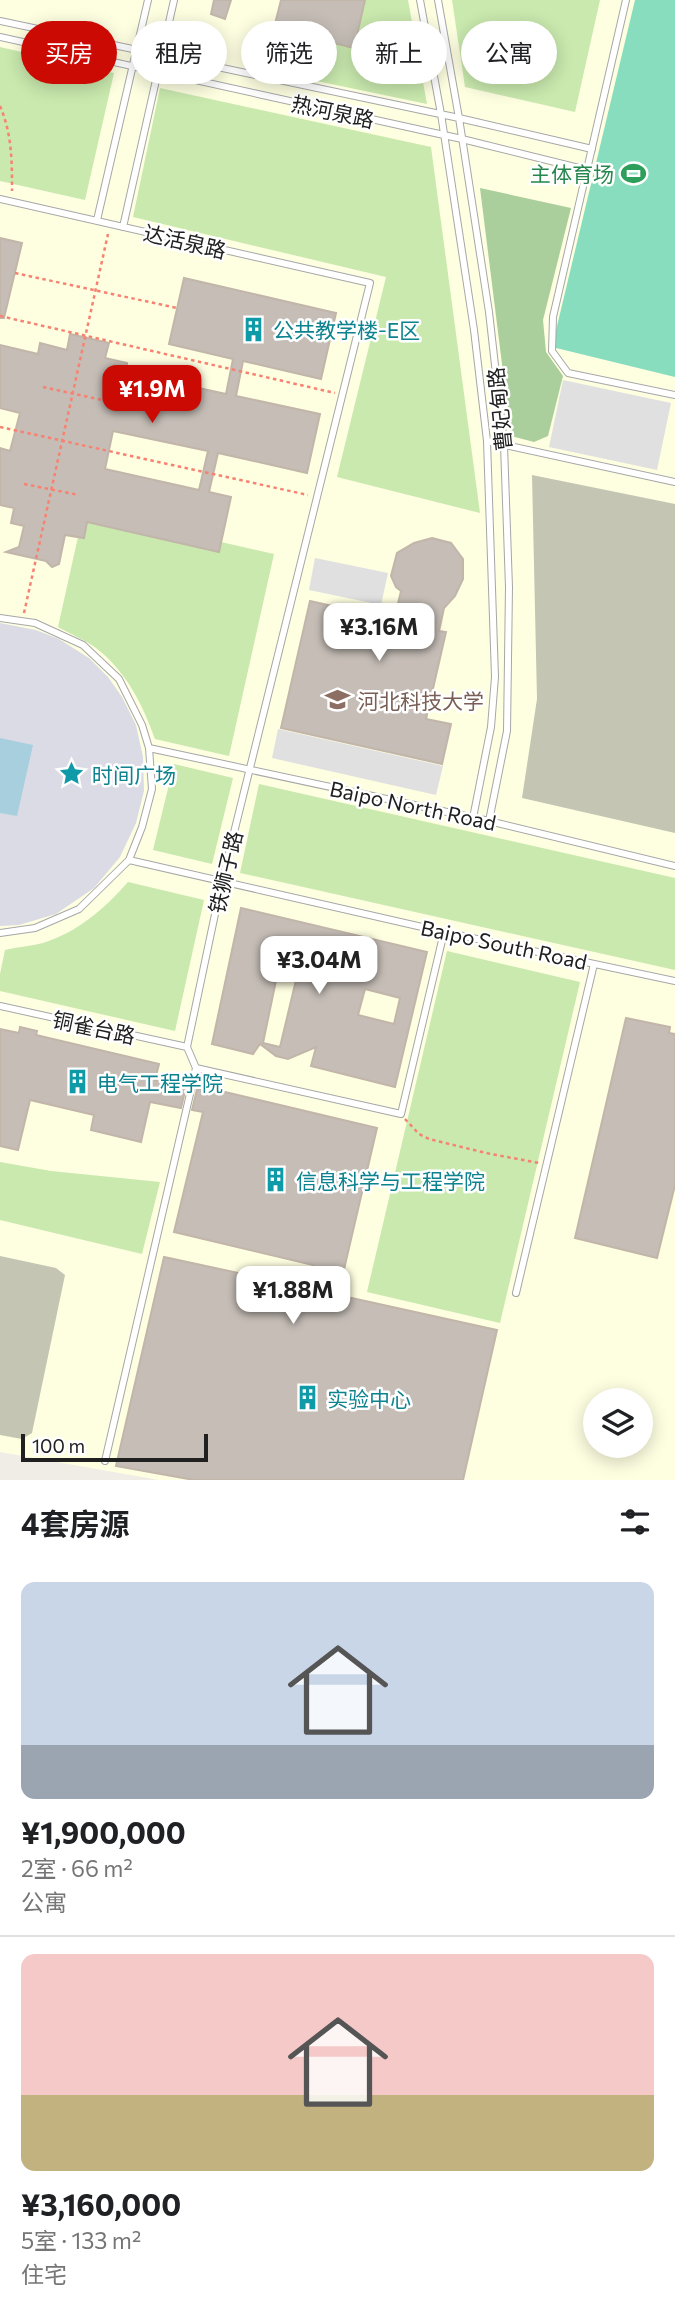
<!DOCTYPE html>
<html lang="zh">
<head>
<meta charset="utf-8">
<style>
	:root { --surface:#fff; --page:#f6f6f6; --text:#202124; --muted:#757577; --line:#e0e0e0; --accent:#cb0a04 }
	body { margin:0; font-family:Commissioner,"Noto Sans SC",sans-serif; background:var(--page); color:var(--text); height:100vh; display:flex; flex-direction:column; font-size:26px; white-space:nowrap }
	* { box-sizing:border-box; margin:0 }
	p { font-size:23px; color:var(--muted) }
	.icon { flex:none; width:38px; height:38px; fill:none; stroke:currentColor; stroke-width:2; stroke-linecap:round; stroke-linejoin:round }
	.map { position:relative; height:1480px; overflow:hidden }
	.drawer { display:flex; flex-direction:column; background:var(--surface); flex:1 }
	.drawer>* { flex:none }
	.banner { position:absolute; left:21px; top:21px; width:634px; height:63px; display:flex; gap:14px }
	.controls { position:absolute; left:583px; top:1388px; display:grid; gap:14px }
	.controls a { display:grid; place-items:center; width:70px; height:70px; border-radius:50%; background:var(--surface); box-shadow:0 4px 18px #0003; font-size:35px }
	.scale { position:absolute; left:21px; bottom:18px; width:187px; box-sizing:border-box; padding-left:7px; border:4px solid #202020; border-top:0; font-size:19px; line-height:24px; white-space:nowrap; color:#202020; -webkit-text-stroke:5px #fff; paint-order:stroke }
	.price { position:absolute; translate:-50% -60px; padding:0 16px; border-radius:14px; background:#fff; color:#222; font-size:23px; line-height:46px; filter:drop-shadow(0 2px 4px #0008) }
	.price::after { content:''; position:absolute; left:50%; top:42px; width:21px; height:16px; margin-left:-10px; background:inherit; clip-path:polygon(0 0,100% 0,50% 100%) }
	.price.on { background:var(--accent); color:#fff }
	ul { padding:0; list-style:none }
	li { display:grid; align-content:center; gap:14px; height:371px; padding:0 21px }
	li+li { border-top:2px solid var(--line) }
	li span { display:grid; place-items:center; height:217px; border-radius:14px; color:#555 }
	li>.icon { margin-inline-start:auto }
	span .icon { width:126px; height:126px; fill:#fffc; stroke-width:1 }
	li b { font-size:30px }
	h2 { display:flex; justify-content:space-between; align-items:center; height:84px; padding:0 21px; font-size:30px }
	.tag { padding:0 24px; border-radius:32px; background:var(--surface); box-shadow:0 4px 18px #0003; font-size:24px; line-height:63px }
	.tag.on { background:var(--accent); color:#fff }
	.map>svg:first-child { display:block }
	.education { fill:#fefee1; fill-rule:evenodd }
	.construction { fill:#c4c5b2 }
	.grass { fill:#c9e9ae }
	.forest { fill:#aace9c }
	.pitch { fill:#87ddbe }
	.parking { fill:#e0e0e0 }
	.plaza { fill:#dbdbe6 }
	.water { fill:#a8cfdd }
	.building { fill:#c5bdb6; stroke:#c2b5a9; stroke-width:2; fill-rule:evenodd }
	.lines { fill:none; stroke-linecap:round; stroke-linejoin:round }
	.service-casing { stroke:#a7a7a7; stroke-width:8 }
	.path { stroke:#f78271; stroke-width:2.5; stroke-dasharray:3.5 3.5; stroke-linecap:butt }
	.service { stroke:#fff; stroke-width:6 }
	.labels { text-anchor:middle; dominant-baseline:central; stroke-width:5; stroke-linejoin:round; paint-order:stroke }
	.street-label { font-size:21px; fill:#202020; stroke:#fff }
	.leisure-label { font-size:21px; fill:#27864d; stroke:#fff; text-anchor:end }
	.culture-label { font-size:21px; fill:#0d838f; stroke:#fff; text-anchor:start }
	.education-label { font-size:21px; fill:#785e54; stroke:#fff; text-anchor:start }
</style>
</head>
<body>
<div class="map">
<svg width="675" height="1480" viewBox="0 0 675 1480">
	<rect width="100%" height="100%" fill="#f0ede7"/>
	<path class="education" d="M 0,0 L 675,0 L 675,1480 L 159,1480 L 0,1452 ZM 595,1400 L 640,1400 L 640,1446 L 595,1446 Z"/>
	<path class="construction" d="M 532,475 L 675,504 L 675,833 L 522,798 L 537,699 Z
		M 0,1256 L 56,1268 L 65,1275 L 32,1433 L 22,1439 L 0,1435 Z"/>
	<path class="grass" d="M 365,0 L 408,0 L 427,104 L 264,70 L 274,28 L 354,47 Z
		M 452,0 L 600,0 L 575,112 L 465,87 Z
		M 0,47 L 114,73 L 85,200 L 0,181 Z
		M 160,88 L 431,147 L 480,513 L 337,477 L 386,277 L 133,217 Z
		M 87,522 L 218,552 L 221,542 L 274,554 L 229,756 L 155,739 C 143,705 126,671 96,648 C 85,640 70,634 58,627 L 78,537 L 84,538 Z
		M 174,764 L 233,778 L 212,864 L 153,850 Z
		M 259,784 L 675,878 L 675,970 L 240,873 Z
		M 128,882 L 204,900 L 175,1031 L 0,991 L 0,974 L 5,950 C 18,947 31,946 43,943 C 78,932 104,909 128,882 Z
		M 447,951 L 580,982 L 500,1323 L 367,1292 Z
		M 0,1162 L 51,1171 L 160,1182 L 142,1254 L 0,1220 Z"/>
	<path class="forest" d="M 480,188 L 571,208 L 543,320 L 546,352 L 563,376 L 548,436 L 534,442 L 511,436 Z"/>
	<path class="pitch" d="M 635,0 L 675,0 L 675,377 L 552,347 Z"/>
	<path class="parking" d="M 563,380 L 671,403 L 657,470 L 549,447 Z
		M 315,558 L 388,573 L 381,605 L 309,590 Z
		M 278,729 L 443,766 L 436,795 L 272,758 Z"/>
	<path class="plaza" d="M 0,623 L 36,630 L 59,639 L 89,658 L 108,677 L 122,697 L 136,725 L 143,757 L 144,791 L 136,823 L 120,857 L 94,888 L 56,914 L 19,925 L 0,926 Z"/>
	<path class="water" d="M 0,738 L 33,745 L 17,816 L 0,813 Z"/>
	<path class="building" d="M 214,0 L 231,0 L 225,19 L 211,14 Z
		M 281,0 L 365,0 L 354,48 L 274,28 Z
		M 0,238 L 22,243 L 4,318 L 0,318 Z
		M 184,278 L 336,313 L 321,379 L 243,361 L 236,396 L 320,414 L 307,473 L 218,453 L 209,492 L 231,497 L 219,552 L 87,522 L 84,538 L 65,535 L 59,564 L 52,567 L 46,561 L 6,552 L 19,547 L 24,526 L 11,523 L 14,508 L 0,505 L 0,448 L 10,451 L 20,413 L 0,408 L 0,345 L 38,354 L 40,343 L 67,350 L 70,334 L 109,343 L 105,358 L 127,363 L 126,372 L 226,394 L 233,359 L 169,344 ZM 113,431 L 208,451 L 199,490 L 105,469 Z
		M 432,538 L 451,543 L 463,559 L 463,579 L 455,596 L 444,608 L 439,631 L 446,632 L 426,719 L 451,724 L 442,764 L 281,728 L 310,601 L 394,620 L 401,591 L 396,587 L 391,576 L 397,553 L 414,543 Z
		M 241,908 L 427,952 L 395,1087 L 311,1066 L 316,1047 L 288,1059 L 276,1056 L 260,1044 L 253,1054 L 212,1044 ZM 282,952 L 302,955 L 280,1047 L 263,1043 ZM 365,989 L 400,998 L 394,1024 L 358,1015 Z
		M 626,1018 L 670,1027 L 669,1033 L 675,1034 L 675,1185 L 657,1258 L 575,1238 Z
		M 20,1027 L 37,1031 L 36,1035 L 159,1064 L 155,1080 L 186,1087 L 181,1108 L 150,1102 L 141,1142 L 91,1130 L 94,1115 L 30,1100 L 18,1150 L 0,1146 L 0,1029 L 19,1033 Z
		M 208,1088 L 377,1128 L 338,1295 L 497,1330 L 463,1480 L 194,1480 L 116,1466 L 164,1257 L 308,1288 L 313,1265 L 174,1232 L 203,1112 L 192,1110 L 197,1089 L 207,1091 Z"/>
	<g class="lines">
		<defs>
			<path id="service" d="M 420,0 L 441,114 L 474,330 L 487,441 L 495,677 L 491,727 L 473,818
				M 438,0 L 459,118 L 489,312 L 504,445 L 509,587 L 507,731 L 489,821
				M 626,0 L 553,317 L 552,351 L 568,373 L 675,395
				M 0,21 L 459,118 L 592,149
				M 0,37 L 462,139 L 587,170
				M 0,199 L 370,283 L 222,881 L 187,1047 L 196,1068 L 105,1461
				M 97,220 L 148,0
				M 123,227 L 174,0
				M 487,441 L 675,482
				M 0,618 L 35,623 L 83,645 L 119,679 L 142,725 L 149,748 L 152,789 L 142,827 L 129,860 L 79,909 L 35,928 L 0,933
				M 149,748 L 489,821 L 675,866
				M 129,860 L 444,932 L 675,981
				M 0,1006 L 187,1047
				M 196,1068 L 401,1114 L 444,932
				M 516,1293 L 594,964"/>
		</defs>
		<use href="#service" class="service-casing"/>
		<path class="path" d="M 0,106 C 12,134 12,161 12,191
			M 15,273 L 177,308
			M 0,316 L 335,393
			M 43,387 L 102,400
			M 0,427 L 308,495
			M 24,484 L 79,495
			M 24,613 L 108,234
			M 405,1119 L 419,1134 L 429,1139 L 486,1153 L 539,1163"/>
		<use href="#service" class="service"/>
	</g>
	<defs>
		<symbol id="stadium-bare" viewBox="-9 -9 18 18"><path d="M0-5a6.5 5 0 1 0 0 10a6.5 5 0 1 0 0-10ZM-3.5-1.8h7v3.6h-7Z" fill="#2e9e5b" stroke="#fff" stroke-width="2.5" paint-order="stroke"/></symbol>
		<symbol id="building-bare" viewBox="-9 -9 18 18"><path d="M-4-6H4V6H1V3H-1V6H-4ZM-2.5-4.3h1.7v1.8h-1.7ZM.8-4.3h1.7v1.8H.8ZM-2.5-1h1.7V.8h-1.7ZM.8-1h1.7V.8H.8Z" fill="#0f9aa8" stroke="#fff" stroke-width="2.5" paint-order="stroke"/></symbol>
		<symbol id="university-bare" viewBox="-9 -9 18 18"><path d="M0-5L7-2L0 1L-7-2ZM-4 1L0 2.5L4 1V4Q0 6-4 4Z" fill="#8d6e63" stroke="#fff" stroke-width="2.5" paint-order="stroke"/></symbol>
		<symbol id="sight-bare" viewBox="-9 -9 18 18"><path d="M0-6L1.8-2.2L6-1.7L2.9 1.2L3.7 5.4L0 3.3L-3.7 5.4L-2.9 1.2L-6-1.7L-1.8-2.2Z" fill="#0f9aa8" stroke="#fff" stroke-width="2.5" paint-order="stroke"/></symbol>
	</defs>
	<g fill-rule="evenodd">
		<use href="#stadium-bare" x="616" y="156" width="35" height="35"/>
		<use href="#building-bare" x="236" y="312" width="35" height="35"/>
		<use href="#university-bare" x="320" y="682" width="35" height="35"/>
		<use href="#sight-bare" x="54" y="756" width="35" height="35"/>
		<use href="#building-bare" x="60" y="1064" width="35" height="35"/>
		<use href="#building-bare" x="258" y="1162" width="35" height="35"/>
		<use href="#building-bare" x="290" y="1380" width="35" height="35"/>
	</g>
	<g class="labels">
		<g class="street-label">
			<text transform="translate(333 111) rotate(12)">热河泉路</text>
			<text transform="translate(185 241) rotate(13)">达活泉路</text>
			<text transform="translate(499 409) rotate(-96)">曹妃甸路</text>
			<text transform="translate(413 805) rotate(12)">Baipo North Road</text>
			<text transform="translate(225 872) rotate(-77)">铁狮子路</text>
			<text transform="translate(504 944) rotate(12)">Baipo South Road</text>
			<text transform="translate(94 1027) rotate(12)">铜雀台路</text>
		</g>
		<g class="leisure-label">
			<text x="614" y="173">主体育场</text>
		</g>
		<g class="culture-label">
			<text x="273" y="329">公共教学楼-E区</text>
			<text x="92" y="774">时间广场</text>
			<text x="97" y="1082">电气工程学院</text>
			<text x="296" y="1180">信息科学与工程学院</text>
			<text x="327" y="1398">实验中心</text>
		</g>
		<g class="education-label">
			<text x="358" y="700">河北科技大学</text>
		</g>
	</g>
</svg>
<div class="controls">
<a><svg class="icon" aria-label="layers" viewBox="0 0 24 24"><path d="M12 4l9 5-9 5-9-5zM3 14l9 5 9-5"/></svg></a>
</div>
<div class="scale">100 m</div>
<b class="price on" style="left:152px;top:425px">¥1.9M</b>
<b class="price" style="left:379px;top:663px">¥3.16M</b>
<b class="price" style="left:319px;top:996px">¥3.04M</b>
<b class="price" style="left:293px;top:1326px">¥1.88M</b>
<div class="banner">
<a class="tag on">买房</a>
<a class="tag">租房</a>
<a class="tag">筛选</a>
<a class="tag">新上</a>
<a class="tag">公寓</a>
</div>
</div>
<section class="drawer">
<h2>4套房源<svg class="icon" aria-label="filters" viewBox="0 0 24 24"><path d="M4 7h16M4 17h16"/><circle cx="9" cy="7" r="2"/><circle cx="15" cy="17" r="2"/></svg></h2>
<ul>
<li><span style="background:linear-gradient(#c9d6e8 75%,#9aa5b1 0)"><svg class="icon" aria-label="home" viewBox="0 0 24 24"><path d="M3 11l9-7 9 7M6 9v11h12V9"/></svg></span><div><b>¥1,900,000</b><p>2室 · 66 m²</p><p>公寓</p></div></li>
<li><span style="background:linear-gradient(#f6c9c9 65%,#c2b280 0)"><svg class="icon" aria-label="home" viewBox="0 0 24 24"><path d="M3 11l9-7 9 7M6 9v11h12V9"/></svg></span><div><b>¥3,160,000</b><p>5室 · 133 m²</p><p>住宅</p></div></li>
</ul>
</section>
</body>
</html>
